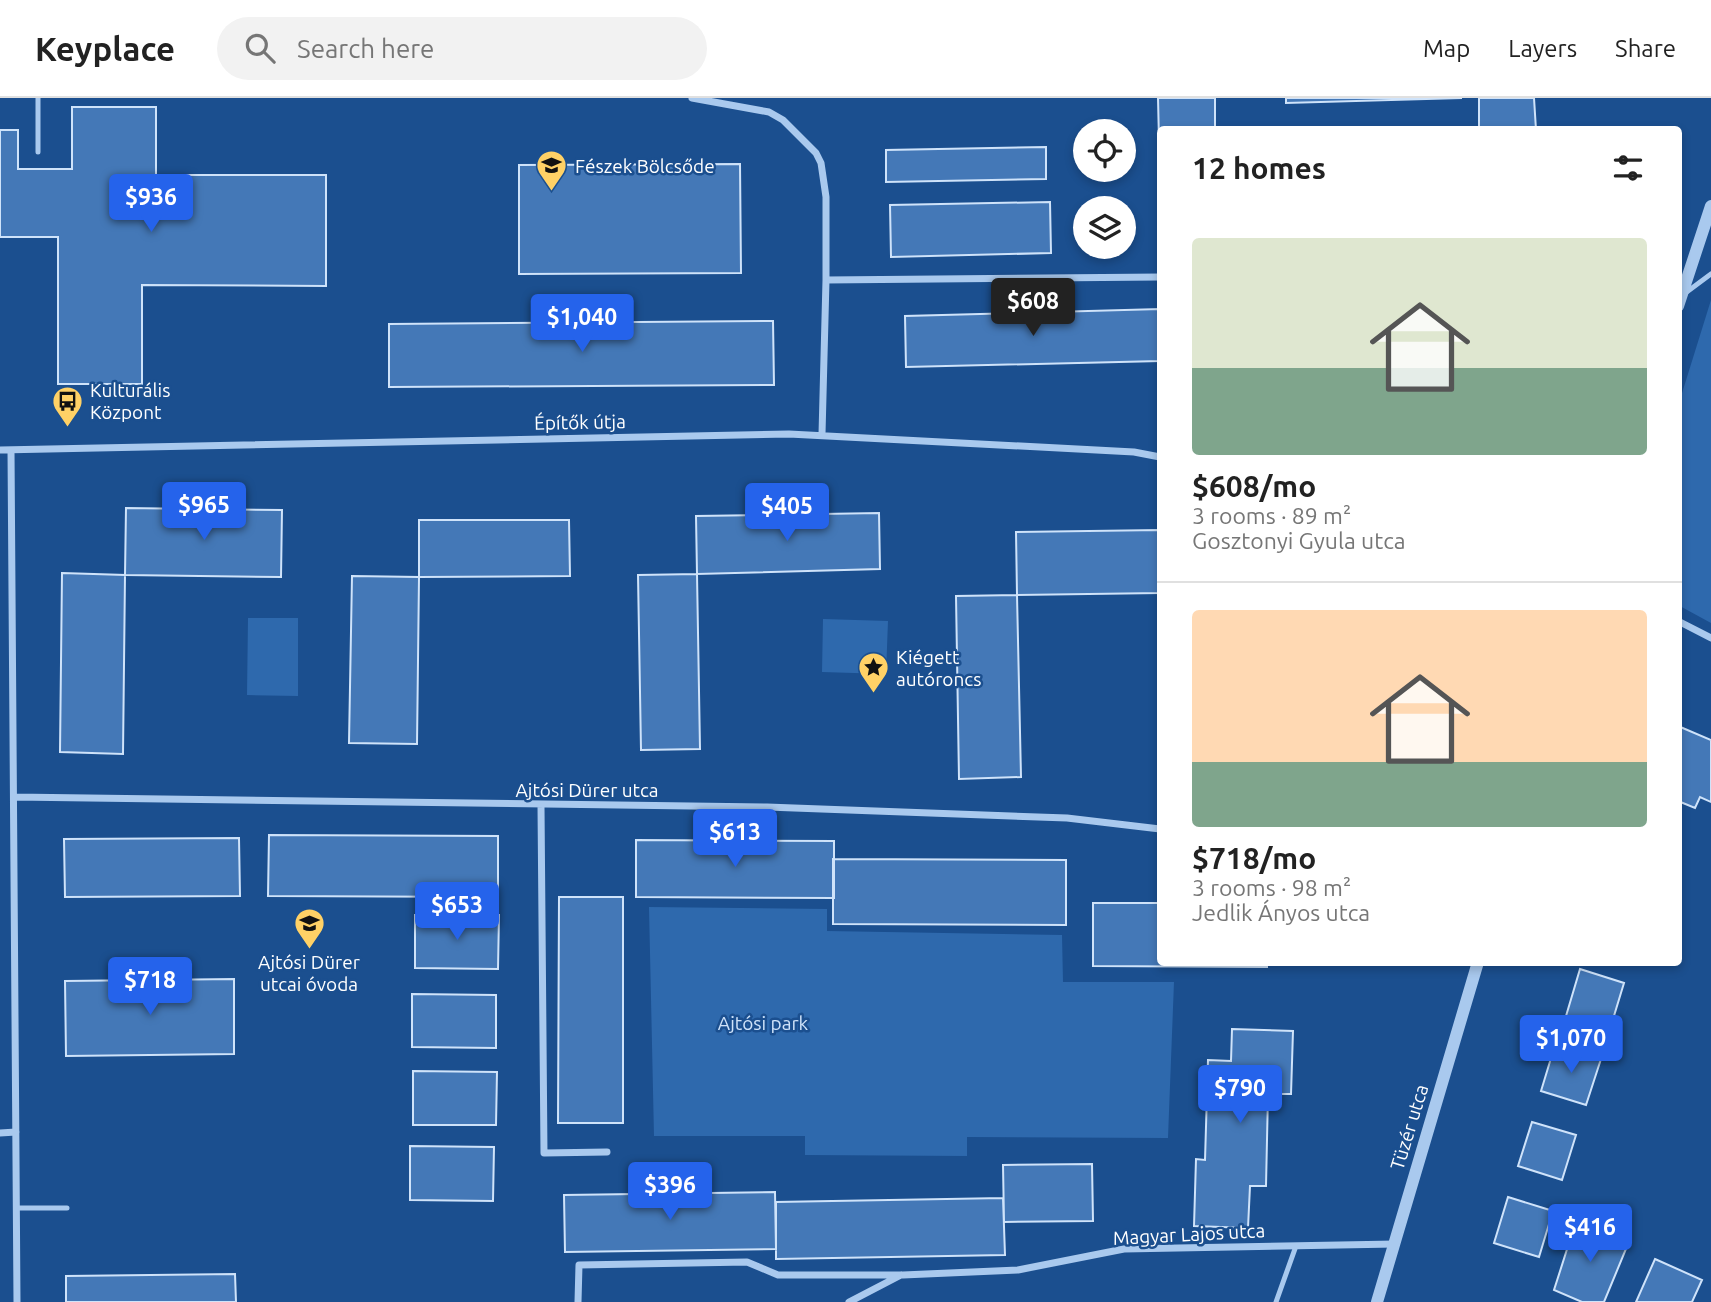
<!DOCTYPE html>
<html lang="en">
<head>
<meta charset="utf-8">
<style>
	:root { --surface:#fff; --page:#f2f2f2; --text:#222; --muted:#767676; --line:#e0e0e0; --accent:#2563eb }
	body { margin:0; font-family:Ubuntu,sans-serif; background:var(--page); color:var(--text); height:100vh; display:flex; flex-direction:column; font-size:26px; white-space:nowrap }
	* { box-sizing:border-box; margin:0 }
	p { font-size:23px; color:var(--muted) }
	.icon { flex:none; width:38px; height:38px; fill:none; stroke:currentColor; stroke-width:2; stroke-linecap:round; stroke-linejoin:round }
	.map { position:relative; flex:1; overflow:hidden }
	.drawer { position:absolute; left:1157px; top:28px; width:525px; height:840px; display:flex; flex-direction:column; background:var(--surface); border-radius:7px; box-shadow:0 4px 10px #0003 }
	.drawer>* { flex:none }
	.tools { position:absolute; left:1073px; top:21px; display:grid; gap:14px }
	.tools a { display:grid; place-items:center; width:63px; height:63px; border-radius:50%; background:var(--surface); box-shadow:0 4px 10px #0003; font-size:35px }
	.price { position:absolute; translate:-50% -60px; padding:0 16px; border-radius:7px; background:var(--accent); color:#fff; font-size:23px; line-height:46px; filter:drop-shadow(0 2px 4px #0008) }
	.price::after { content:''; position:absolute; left:50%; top:42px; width:21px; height:16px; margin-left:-10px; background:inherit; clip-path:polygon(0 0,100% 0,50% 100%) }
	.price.selected { background:#222; color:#fff }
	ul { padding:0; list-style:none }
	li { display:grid; align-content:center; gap:14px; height:371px; padding:0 35px }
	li+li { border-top:2px solid var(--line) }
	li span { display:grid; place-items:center; height:217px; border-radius:7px; color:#555 }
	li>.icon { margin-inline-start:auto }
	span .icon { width:126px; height:126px; fill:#fffc; stroke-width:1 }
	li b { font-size:30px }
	h2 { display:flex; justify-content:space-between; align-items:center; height:84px; padding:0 35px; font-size:30px }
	header { display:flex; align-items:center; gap:42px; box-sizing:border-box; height:98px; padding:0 35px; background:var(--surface); border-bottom:2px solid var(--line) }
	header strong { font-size:33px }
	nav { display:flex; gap:38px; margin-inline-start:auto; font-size:24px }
	.search { width:490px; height:63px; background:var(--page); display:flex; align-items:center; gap:18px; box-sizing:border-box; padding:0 24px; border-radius:38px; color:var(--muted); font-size:26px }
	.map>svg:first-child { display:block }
	.green { fill:#2e69ad }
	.building { fill:#4478b7; stroke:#cfe3fa; stroke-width:2 }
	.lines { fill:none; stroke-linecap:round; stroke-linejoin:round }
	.service { stroke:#a9c9ee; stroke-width:5 }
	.minor { stroke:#a9c9ee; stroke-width:7 }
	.tertiary { stroke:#a9c9ee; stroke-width:12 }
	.labels { text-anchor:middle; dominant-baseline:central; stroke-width:5; stroke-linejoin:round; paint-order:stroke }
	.poi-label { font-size:19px; fill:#fff; stroke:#1b4f8f; text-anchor:start }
	.street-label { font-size:19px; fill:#fff; stroke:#1b4f8f }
	.park-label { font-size:19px; fill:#cfe3fa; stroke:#1b4f8f }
</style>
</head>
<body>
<header>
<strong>Keyplace</strong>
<div class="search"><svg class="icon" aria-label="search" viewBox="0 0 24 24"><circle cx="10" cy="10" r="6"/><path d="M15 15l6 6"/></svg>Search here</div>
<nav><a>Map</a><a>Layers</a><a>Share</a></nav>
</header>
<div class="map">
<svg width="1711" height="1204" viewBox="0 0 1711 1204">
	<rect width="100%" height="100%" fill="#1b4f8f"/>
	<path class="green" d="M 1711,202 L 1711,525 L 1678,507 L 1678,308 Z
		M 248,520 L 298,520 L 298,598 L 247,597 Z
		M 823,521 L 888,523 L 886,576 L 822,574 Z
		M 649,809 L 827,811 L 827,833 L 1062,837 L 1063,884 L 1174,884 L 1168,1040 L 967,1039 L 967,1058 L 805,1057 L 805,1038 L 654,1038 Z"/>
	<path class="building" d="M 1158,0 L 1215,0 L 1215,32 L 1160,32 L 1160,87 Z
		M 1286,0 L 1462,0 L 1286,5 Z
		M 1479,0 L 1534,0 L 1536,32 L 1479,32 Z
		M 72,9 L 156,9 L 156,77 L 326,77 L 326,188 L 142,187 L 142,286 L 58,286 L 58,139 L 0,139 L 0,32 L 18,32 L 18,71 L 72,71 Z
		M 1046,49 L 1046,81 L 886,84 L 886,52 Z
		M 740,66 L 741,175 L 519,176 L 519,67 Z
		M 1050,104 L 1051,155 L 891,159 L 890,107 Z
		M 1160,211 L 1160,263 L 906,269 L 905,218 Z
		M 773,223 L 774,287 L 389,289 L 389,226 Z
		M 126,410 L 282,412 L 281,479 L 125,477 Z
		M 879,415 L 880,471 L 697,476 L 696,418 Z
		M 419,422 L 569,422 L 570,478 L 419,479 Z
		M 1160,432 L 1160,495 L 1017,497 L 1016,434 Z
		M 62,475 L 125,477 L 123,656 L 60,654 Z
		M 697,476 L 700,651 L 641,652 L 638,477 Z
		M 352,478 L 419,479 L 417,646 L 349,645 Z
		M 1017,497 L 1021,679 L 959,681 L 956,498 Z
		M 1678,628 L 1711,642 L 1711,704 L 1700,699 L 1695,710 L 1678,703 Z
		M 269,737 L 498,738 L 498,799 L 268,798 Z
		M 239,740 L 240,798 L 65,799 L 64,741 Z
		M 636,742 L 834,743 L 834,800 L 636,799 Z
		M 833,761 L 1066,762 L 1066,827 L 833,826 Z
		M 559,799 L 623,799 L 623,1025 L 558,1025 Z
		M 1093,805 L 1160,805 L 1160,864 L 1267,864 L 1267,869 L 1093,868 Z
		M 415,817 L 499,817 L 498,871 L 415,870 Z
		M 1580,871 L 1624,885 L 1610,931 L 1566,918 Z
		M 234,881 L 234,956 L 66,958 L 65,883 Z
		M 412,896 L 496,897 L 496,950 L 412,949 Z
		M 1232,931 L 1293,933 L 1291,996 L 1268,996 L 1266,1088 L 1250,1088 L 1248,1130 L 1194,1128 L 1196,1061 L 1205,1062 L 1208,962 L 1231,963 Z
		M 1555,947 L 1601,961 L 1586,1007 L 1541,993 Z
		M 413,973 L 497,974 L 496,1027 L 413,1027 Z
		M 1532,1024 L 1576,1037 L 1562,1082 L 1518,1068 Z
		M 410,1048 L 494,1049 L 493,1103 L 410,1102 Z
		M 1092,1066 L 1093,1123 L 1004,1124 L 1003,1067 Z
		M 775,1094 L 776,1151 L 565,1154 L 564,1097 Z
		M 1508,1099 L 1553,1113 L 1539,1159 L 1494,1145 Z
		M 1003,1100 L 1005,1157 L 776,1161 L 776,1104 Z
		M 1577,1120 L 1628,1146 L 1604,1204 L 1582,1204 L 1554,1192 Z
		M 1655,1161 L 1702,1182 L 1692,1204 L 1636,1204 Z
		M 235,1176 L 236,1204 L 66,1204 L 66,1178 Z"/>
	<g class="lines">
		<path class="service" d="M 38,0 L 38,54
			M 1684,196 L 1711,176
			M 17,1110 L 67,1110
			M 1276,1204 L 1296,1148"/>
		<path class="minor" d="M 692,0 L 769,14 L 783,22 L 816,55 L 821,65 L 826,99 L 826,182 L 1160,179
			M 822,336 L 826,182
			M 0,352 L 789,336 L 1134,354 L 1160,359
			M 11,352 L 17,1204
			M 1678,523 L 1711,540
			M 14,699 L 767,709 L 1067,720 L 1160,731
			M 541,708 L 544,1055 L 607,1054
			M 0,1035 L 16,1034
			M 578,1204 L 579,1167 L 747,1164 L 778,1177 L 903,1177 L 1018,1172 L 1124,1151 L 1395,1146
			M 849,1204 L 901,1177"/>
		<path class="tertiary" d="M 1678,208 L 1711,108
			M 1377,1204 L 1478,864"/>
	</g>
	<defs>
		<symbol id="school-pin" viewBox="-11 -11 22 30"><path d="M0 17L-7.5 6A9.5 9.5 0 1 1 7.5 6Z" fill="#ffd166" stroke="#1b4f8f"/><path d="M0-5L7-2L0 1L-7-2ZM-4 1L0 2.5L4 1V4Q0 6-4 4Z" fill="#111"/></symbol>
		<symbol id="bus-pin" viewBox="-11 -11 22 30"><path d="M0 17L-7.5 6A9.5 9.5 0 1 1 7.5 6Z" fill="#ffd166" stroke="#1b4f8f"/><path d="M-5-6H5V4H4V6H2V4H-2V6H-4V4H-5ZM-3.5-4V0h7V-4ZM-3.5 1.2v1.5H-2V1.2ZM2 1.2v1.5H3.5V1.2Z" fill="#111"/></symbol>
		<symbol id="sight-pin" viewBox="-11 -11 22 30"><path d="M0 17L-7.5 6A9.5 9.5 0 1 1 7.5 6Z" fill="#ffd166" stroke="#1b4f8f"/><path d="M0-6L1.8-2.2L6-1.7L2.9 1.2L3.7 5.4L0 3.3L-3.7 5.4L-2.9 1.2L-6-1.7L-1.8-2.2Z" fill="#111"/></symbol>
	</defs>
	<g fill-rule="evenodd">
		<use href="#school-pin" x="534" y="50" width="35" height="47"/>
		<use href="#bus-pin" x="50" y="286" width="35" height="47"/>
		<use href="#sight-pin" x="856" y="552" width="35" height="47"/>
		<use href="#school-pin" x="292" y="808" width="35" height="47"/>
	</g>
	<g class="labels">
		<g class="poi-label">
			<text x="575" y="68">Fészek Bölcsőde</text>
			<text x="90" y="292">Kulturális<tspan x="90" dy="22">Központ</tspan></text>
			<text x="896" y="559">Kiégett<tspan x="896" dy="22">autóroncs</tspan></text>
			<text x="309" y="864" text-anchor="middle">Ajtósi Dürer<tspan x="309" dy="22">utcai óvoda</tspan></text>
		</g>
		<g class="street-label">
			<text transform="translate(580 324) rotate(-1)">Építők útja</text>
			<text x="587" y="692">Ajtósi Dürer utca</text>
			<text transform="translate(1409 1029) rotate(-73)">Tüzér utca</text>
			<text transform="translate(1189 1136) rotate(-3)">Magyar Lajos utca</text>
		</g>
		<g class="park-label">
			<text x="763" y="925">Ajtósi park</text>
		</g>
	</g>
</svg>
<div class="tools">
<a><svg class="icon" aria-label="locate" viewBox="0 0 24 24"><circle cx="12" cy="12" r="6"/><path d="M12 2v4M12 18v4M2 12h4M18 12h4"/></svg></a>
<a><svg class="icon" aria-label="layers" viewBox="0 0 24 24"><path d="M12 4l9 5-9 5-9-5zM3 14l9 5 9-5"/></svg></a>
</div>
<b class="price" style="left:151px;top:136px">$936</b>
<b class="price selected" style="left:1033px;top:240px">$608</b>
<b class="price" style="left:582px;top:256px">$1,040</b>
<b class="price" style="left:204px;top:444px">$965</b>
<b class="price" style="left:787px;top:445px">$405</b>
<b class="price" style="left:735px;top:771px">$613</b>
<b class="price" style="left:457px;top:844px">$653</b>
<b class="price" style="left:150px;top:919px">$718</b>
<b class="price" style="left:1571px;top:977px">$1,070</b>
<b class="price" style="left:1240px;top:1027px">$790</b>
<b class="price" style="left:670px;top:1124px">$396</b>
<b class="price" style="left:1590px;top:1166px">$416</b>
<section class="drawer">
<h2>12 homes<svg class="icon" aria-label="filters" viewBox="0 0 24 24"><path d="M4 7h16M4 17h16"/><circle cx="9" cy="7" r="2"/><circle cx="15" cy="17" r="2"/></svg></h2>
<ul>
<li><span style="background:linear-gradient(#dfe7d0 60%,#7fa58c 0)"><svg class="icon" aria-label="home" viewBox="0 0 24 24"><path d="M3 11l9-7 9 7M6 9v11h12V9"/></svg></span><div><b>$608/mo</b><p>3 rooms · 89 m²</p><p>Gosztonyi Gyula utca</p></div></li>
<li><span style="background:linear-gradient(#ffd9b3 70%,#7fa58c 0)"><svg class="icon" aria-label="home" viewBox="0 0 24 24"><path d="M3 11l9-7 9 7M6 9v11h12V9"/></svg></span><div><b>$718/mo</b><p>3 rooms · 98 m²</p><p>Jedlik Ányos utca</p></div></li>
</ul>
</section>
</div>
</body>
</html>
